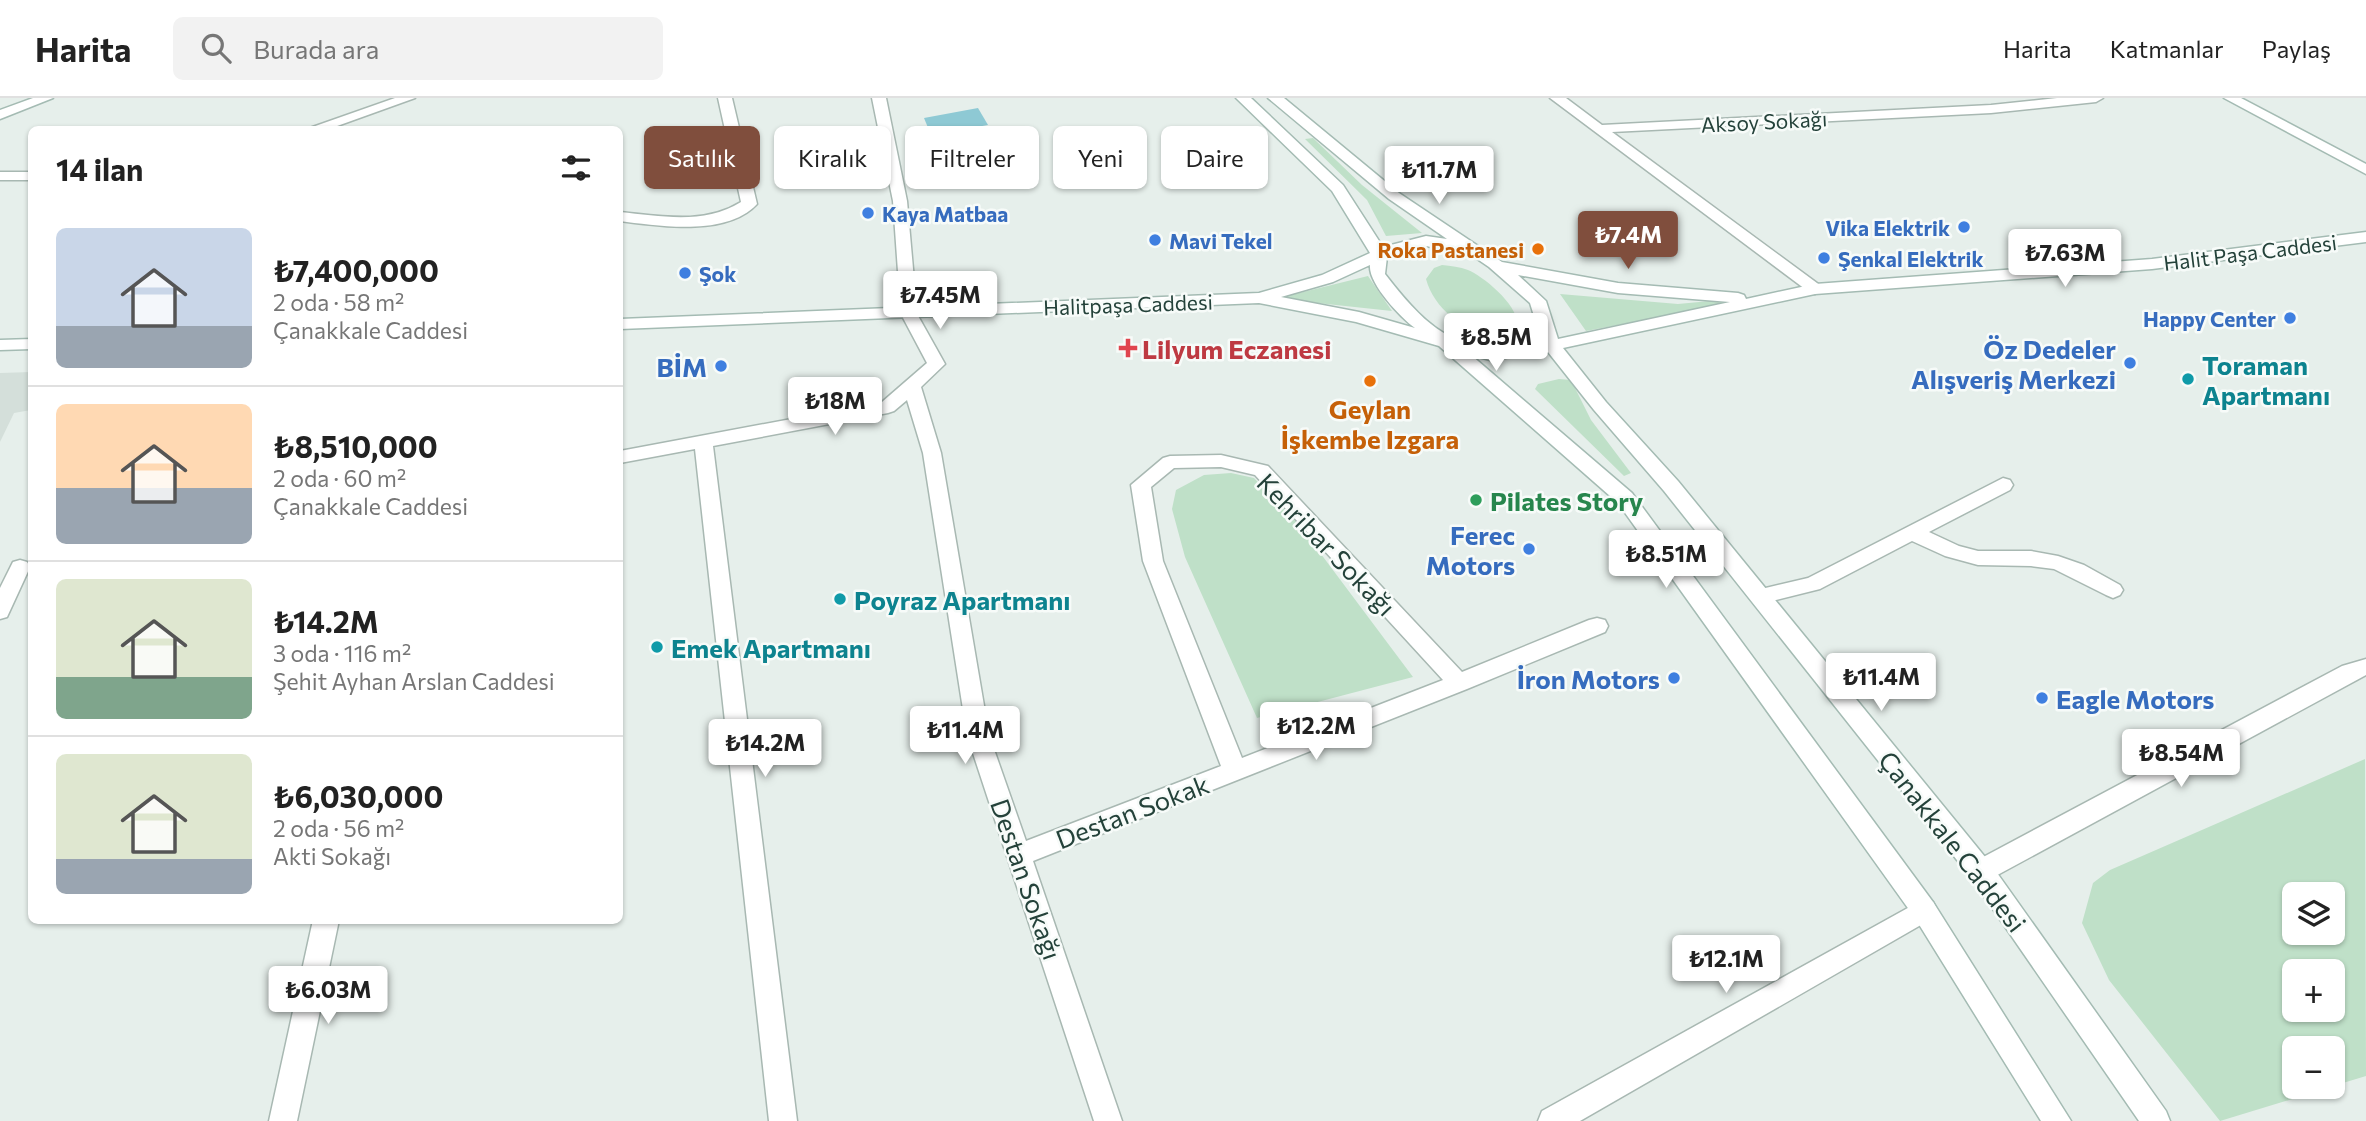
<!DOCTYPE html>
<html lang="tr">
<head>
<meta charset="utf-8">
<style>
	:root { --surface:#fff; --page:#f2f2f2; --text:#222; --muted:#767676; --line:#e0e0e0; --accent:#804e3d }
	body { margin:0; font-family:Commissioner,sans-serif; background:var(--page); color:var(--text); height:100vh; display:flex; flex-direction:column; font-size:26px; white-space:nowrap }
	* { box-sizing:border-box; margin:0 }
	p { font-size:23px; color:var(--muted) }
	.icon { flex:none; width:38px; height:38px; fill:none; stroke:currentColor; stroke-width:2; stroke-linecap:round; stroke-linejoin:round }
	.map { position:relative; flex:1; overflow:hidden }
	.details { position:absolute; left:28px; top:28px; width:595px; height:798px; display:flex; flex-direction:column; background:var(--surface); border-radius:10px; box-shadow:0 2px 5px #0004 }
	.details>* { flex:none }
	.top-card { position:absolute; left:644px; top:28px; width:665px; height:63px; display:flex; gap:14px }
	.controls { position:absolute; left:2282px; top:784px; display:grid; gap:14px }
	.controls a { display:grid; place-items:center; width:63px; height:63px; border-radius:10px; background:var(--surface); box-shadow:0 2px 5px #0004; font-size:35px }
	.price { position:absolute; translate:-50% -60px; padding:0 16px; border-radius:7px; background:#fff; color:#222; font-size:23px; line-height:46px; filter:drop-shadow(0 2px 4px #0008) }
	.price::after { content:''; position:absolute; left:50%; top:42px; width:21px; height:16px; margin-left:-10px; background:inherit; clip-path:polygon(0 0,100% 0,50% 100%) }
	.price.current { background:var(--accent); color:#fff }
	ul { padding:0; list-style:none }
	li { display:flex; align-items:center; gap:21px; height:175px; padding:0 28px }
	li+li { border-top:2px solid var(--line) }
	li span { display:grid; place-items:center; flex:none; width:196px; height:140px; border-radius:10px; color:#555 }
	li>.icon { margin-inline-start:auto }
	span .icon { width:84px; height:84px; fill:#fffc; stroke-width:1 }
	li b { font-size:30px }
	h2 { display:flex; justify-content:space-between; align-items:center; height:84px; padding:0 28px; font-size:30px }
	.chip { padding:0 24px; border-radius:10px; background:var(--surface); box-shadow:0 2px 5px #0004; font-size:24px; line-height:63px }
	.chip.current { background:var(--accent); color:#fff }
	header { display:flex; align-items:center; gap:42px; box-sizing:border-box; height:98px; padding:0 35px; background:var(--surface); border-bottom:2px solid var(--line) }
	header strong { font-size:33px }
	nav { display:flex; gap:38px; margin-inline-start:auto; font-size:24px }
	.search { width:490px; height:63px; background:var(--page); display:flex; align-items:center; gap:18px; box-sizing:border-box; padding:0 24px; border-radius:10px; color:var(--muted); font-size:26px }
	.map>svg:first-child { display:block }
	.built { fill:#d4dfda }
	.green { fill:#bfe0c8; fill-rule:evenodd }
	.water { fill:#8ec9d4 }
	.lines { fill:none; stroke-linecap:round; stroke-linejoin:round }
	.lane-casing { stroke:#a8b8b2; stroke-width:3 }
	.street-casing { stroke:#a8b8b2; stroke-width:3 }
	.secondary-casing { stroke:#a4bbb3; stroke-width:3 }
	.lane { fill:#fff; fill-rule:evenodd }
	.street { fill:#fff; fill-rule:evenodd }
	.secondary { fill:#fff; fill-rule:evenodd }
	.shop-dot { fill:#3f7fe0; stroke:#f7fbf9; stroke-width:2.5 }
	.food-dot { fill:#e8710a; stroke:#f7fbf9; stroke-width:2.5 }
	.health-dot { fill:#e0444e; stroke:#f7fbf9; stroke-width:2.5 }
	.culture-dot { fill:#0f9aa8; stroke:#f7fbf9; stroke-width:2.5 }
	.leisure-dot { fill:#2e9e5b; stroke:#f7fbf9; stroke-width:2.5 }
	.labels { text-anchor:middle; dominant-baseline:central; stroke-width:5; stroke-linejoin:round; paint-order:stroke }
	.far-street-label { font-size:21px; fill:#24423a; stroke:#f7fbf9 }
	.far-shop-label { font-size:21px; font-weight:bold; fill:#366cbe; stroke:#f7fbf9; text-anchor:start }
	.far-food-label { font-size:21px; font-weight:bold; fill:#c56008; stroke:#f7fbf9; text-anchor:end }
	.health-label { font-size:26px; font-weight:bold; fill:#be3a42; stroke:#f7fbf9; text-anchor:start }
	.shop-label { font-size:26px; font-weight:bold; fill:#366cbe; stroke:#f7fbf9; text-anchor:end }
	.culture-label { font-size:26px; font-weight:bold; fill:#0d838f; stroke:#f7fbf9; text-anchor:start }
	.food-label { font-size:26px; font-weight:bold; fill:#c56008; stroke:#f7fbf9 }
	.leisure-label { font-size:26px; font-weight:bold; fill:#27864d; stroke:#f7fbf9; text-anchor:start }
	.street-label { font-size:26px; fill:#24423a; stroke:#f7fbf9 }
</style>
</head>
<body>
<header>
<strong>Harita</strong>
<div class="search"><svg class="icon" aria-label="search" viewBox="0 0 24 24"><circle cx="10" cy="10" r="6"/><path d="M15 15l6 6"/></svg>Burada ara</div>
<nav><a>Harita</a><a>Katmanlar</a><a>Paylaş</a></nav>
</header>
<div class="map">
<svg width="2366" height="1023" viewBox="0 0 2366 1023">
	<rect width="100%" height="100%" fill="#e6efeb"/>
	<path class="built" d="M 31,274 L 31,312 L 14,315 L 0,344 L 0,275 Z"/>
	<path class="green" d="M 1313,40 L 1362,87 L 1422,135 L 1386,138 L 1367,102 L 1305,41 Z
		M 1442,167 C 1451,168 1460,169 1468,172 C 1485,179 1535,219 1511,240 C 1506,245 1497,242 1491,240 C 1463,231 1434,211 1426,181 L 1434,170 Z
		M 1368,178 L 1392,213 L 1280,201 L 1283,199 Z
		M 1560,196 L 1678,206 L 1731,201 L 1732,205 L 1586,233 Z
		M 1559,281 L 1571,282 L 1591,322 L 1631,375 L 1624,378 L 1535,291 L 1538,286 Z
		M 1231,375 L 1254,380 L 1300,428 L 1413,579 L 1257,620 L 1185,459 L 1172,411 L 1176,392 L 1204,377 Z
		M 2365,661 L 2366,978 L 2333,988 L 2333,950 L 2294,950 L 2294,989 L 2332,989 L 2220,1023 L 2109,882 L 2082,825 L 2093,785 L 2110,772 ZM 2294,796 L 2333,796 L 2333,835 L 2294,835 ZM 2333,873 L 2333,912 L 2294,912 L 2294,873 Z"/>
	<path class="water" d="M 978,10 L 988,27 L 931,37 L 924,20 Z"/>
	<g class="lines">
		<defs>
			<path id="lane" d="M 2003,380 L 2010,382 L 2013,387 L 2010,392 L 1929,434 L 1959,448 L 1978,453 L 2031,453 L 2058,458 L 2084,467 L 2120,487 L 2123,492 L 2120,497 L 2113,500 L 2106,497 L 2054,471 L 2031,468 L 1978,467 L 1945,458 L 1912,443 L 1820,491 L 1760,506 L 1753,503 L 1750,498 L 1753,493 L 1808,480 Z"/>
			<path id="street" d="M 395,0 L 415,0 L 326,32 L 304,32 Z
				M 718,0 L 732,0 L 757,106 C 727,139 658,128 620,123 L 620,114 C 661,118 704,127 741,104 Z
				M 872,0 L 886,0 L 907,103 L 917,216 L 945,266 L 921,289 L 941,355 L 989,637 L 1026,743 L 1221,668 L 1143,463 L 1131,387 L 1163,360 L 1170,358 L 1221,357 L 1268,368 L 1462,574 L 1589,522 L 1597,520 L 1605,522 L 1608,528 L 1605,534 L 1467,591 L 1033,763 L 1122,1023 L 1094,1023 L 967,637 L 923,355 L 907,302 L 894,313 L 888,315 L 713,348 L 797,1023 L 769,1023 L 695,351 L 620,365 L 620,353 L 882,304 L 927,265 L 901,216 L 893,103 ZM 1221,369 L 1255,377 L 1443,582 L 1242,660 L 1163,463 L 1151,389 L 1174,370 Z
				M 1550,0 L 1566,0 L 1602,27 L 1991,7 L 2057,0 L 2103,0 L 2096,4 L 1991,15 L 1612,34 L 1821,188 L 1823,191 L 1815,196 L 1809,194 Z
				M 0,74 L 32,74 L 32,82 L 0,82 Z
				M 20,462 L 27,464 L 30,469 L 7,519 L 0,521 L 0,490 L 13,464 Z
				M 2366,561 L 2366,577 L 1990,781 L 1981,784 L 1972,781 L 1969,773 L 1972,765 L 2342,568 Z
				M 1924,801 L 1933,804 L 1937,812 L 1933,820 L 1580,1023 L 1538,1023 L 1542,1013 Z
				M 313,822 L 339,822 L 297,1023 L 269,1023 Z"/>
			<path id="secondary" d="M 33,0 L 53,0 L 0,21 L 0,12 Z
				M 1236,0 L 1251,0 L 1343,87 L 1383,149 L 1426,138 L 1447,141 L 1389,101 L 1268,0 L 1284,0 L 1399,95 L 1502,164 L 1618,185 L 1738,195 L 1744,197 L 1746,201 L 1815,186 L 2152,161 L 2366,134 L 2366,144 L 2152,171 L 1815,196 L 1563,250 L 1606,304 L 1678,383 L 1990,765 L 2166,1013 L 2170,1023 L 2139,1023 L 1972,781 L 1664,393 L 1594,312 L 1548,254 L 1490,262 L 1471,257 L 1632,395 L 1933,804 L 2071,1023 L 2041,1023 L 1915,820 L 1618,405 L 1439,248 L 1356,224 L 1259,205 L 620,231 L 620,221 L 1259,195 L 1322,177 L 1370,155 L 1332,93 ZM 1426,148 L 1458,154 L 1464,152 L 1489,169 L 1530,205 L 1542,244 C 1463,261 1432,237 1385,176 L 1387,159 ZM 1370,167 C 1368,185 1400,219 1415,230 L 1359,214 L 1281,199 L 1333,184 ZM 1518,177 L 1618,195 L 1730,204 L 1558,241 L 1546,203 Z
				M 2224,0 L 2241,0 L 2366,66 L 2366,76 Z
				M 32,241 L 32,251 L 0,252 L 0,242 Z"/>
		</defs>
		<use href="#lane" class="lane-casing"/>
		<use href="#street" class="street-casing"/>
		<use href="#secondary" class="secondary-casing"/>
		<use href="#lane" class="lane"/>
		<use href="#street" class="street"/>
		<use href="#secondary" class="secondary"/>
	</g>
	<g class="shop-dot">
		<circle cx="868" cy="115" r="7"/>
		<circle cx="1964" cy="129" r="7"/>
		<circle cx="1155" cy="142" r="7"/>
		<circle cx="1824" cy="160" r="7"/>
		<circle cx="685" cy="175" r="7"/>
		<circle cx="2290" cy="220" r="7"/>
		<circle cx="2130" cy="265" r="7"/>
		<circle cx="721" cy="268" r="7"/>
		<circle cx="1529" cy="451" r="7"/>
		<circle cx="1674" cy="580" r="7"/>
		<circle cx="2042" cy="600" r="7"/>
	</g>
	<g class="food-dot">
		<circle cx="1538" cy="151" r="7"/>
		<circle cx="1370" cy="283" r="7"/>
	</g>
	<path class="health-dot" d="M1124.5 239.5h7v7h7v7h-7v7h-7v-7h-7v-7h7z"/>
	<g class="culture-dot">
		<circle cx="2188" cy="281" r="7"/>
		<circle cx="840" cy="501" r="7"/>
		<circle cx="657" cy="549" r="7"/>
	</g>
	<circle class="leisure-dot" cx="1476" cy="402" r="7"/>
	<g class="labels">
		<g class="far-street-label">
			<text transform="translate(1764 23) rotate(-3)">Aksoy Sokağı</text>
			<text transform="translate(2250 154) rotate(-7)">Halit Paşa Caddesi</text>
			<text transform="translate(1128 206) rotate(-2)">Halitpaşa Caddesi</text>
		</g>
		<g class="far-shop-label">
			<text x="882" y="115">Kaya Matbaa</text>
			<text x="1950" y="129" text-anchor="end">Vika Elektrik</text>
			<text x="1169" y="142">Mavi Tekel</text>
			<text x="1838" y="160">Şenkal Elektrik</text>
			<text x="699" y="175">Şok</text>
			<text x="2276" y="220" text-anchor="end">Happy Center</text>
		</g>
		<g class="far-food-label">
			<text x="1524" y="151">Roka Pastanesi</text>
		</g>
		<g class="health-label">
			<text x="1142" y="250">Lilyum Eczanesi</text>
		</g>
		<g class="shop-label">
			<text x="2116" y="250">Öz Dedeler<tspan x="2116" dy="30">Alışveriş Merkezi</tspan></text>
			<text x="707" y="268">BİM</text>
			<text x="1515" y="436">Ferec<tspan x="1515" dy="30">Motors</tspan></text>
			<text x="1660" y="580">İron Motors</text>
			<text x="2056" y="600" text-anchor="start">Eagle Motors</text>
		</g>
		<g class="culture-label">
			<text x="2202" y="266">Toraman<tspan x="2202" dy="30">Apartmanı</tspan></text>
			<text x="854" y="501">Poyraz Apartmanı</text>
			<text x="671" y="549">Emek Apartmanı</text>
		</g>
		<g class="food-label">
			<text x="1370" y="310">Geylan<tspan x="1370" dy="30">İşkembe Izgara</tspan></text>
		</g>
		<g class="leisure-label">
			<text x="1490" y="402">Pilates Story</text>
		</g>
		<g class="street-label">
			<text transform="translate(1327 446) rotate(46)">Kehribar Sokağı</text>
			<text transform="translate(1132 713) rotate(-21)">Destan Sokak</text>
			<text transform="translate(1953 743) rotate(52)">Çanakkale Caddesi</text>
			<text transform="translate(1027 781) rotate(71)">Destan Sokağı</text>
		</g>
	</g>
</svg>
<div class="controls">
<a><svg class="icon" aria-label="layers" viewBox="0 0 24 24"><path d="M12 4l9 5-9 5-9-5zM3 14l9 5 9-5"/></svg></a>
<a>+</a>
<a>−</a>
</div>
<b class="price" style="left:1439px;top:108px">₺11.7M</b>
<b class="price current" style="left:1628px;top:173px">₺7.4M</b>
<b class="price" style="left:2065px;top:191px">₺7.63M</b>
<b class="price" style="left:940px;top:233px">₺7.45M</b>
<b class="price" style="left:1496px;top:275px">₺8.5M</b>
<b class="price" style="left:835px;top:339px">₺18M</b>
<b class="price" style="left:1666px;top:492px">₺8.51M</b>
<b class="price" style="left:1881px;top:615px">₺11.4M</b>
<b class="price" style="left:1316px;top:664px">₺12.2M</b>
<b class="price" style="left:965px;top:668px">₺11.4M</b>
<b class="price" style="left:765px;top:681px">₺14.2M</b>
<b class="price" style="left:2181px;top:691px">₺8.54M</b>
<b class="price" style="left:1726px;top:897px">₺12.1M</b>
<b class="price" style="left:328px;top:928px">₺6.03M</b>
<div class="top-card">
<a class="chip current">Satılık</a>
<a class="chip">Kiralık</a>
<a class="chip">Filtreler</a>
<a class="chip">Yeni</a>
<a class="chip">Daire</a>
</div>
<section class="details">
<h2>14 ilan<svg class="icon" aria-label="filters" viewBox="0 0 24 24"><path d="M4 7h16M4 17h16"/><circle cx="9" cy="7" r="2"/><circle cx="15" cy="17" r="2"/></svg></h2>
<ul>
<li><span style="background:linear-gradient(#c9d6e8 70%,#9aa5b1 0)"><svg class="icon" aria-label="home" viewBox="0 0 24 24"><path d="M3 11l9-7 9 7M6 9v11h12V9"/></svg></span><div><b>₺7,400,000</b><p>2 oda · 58 m²</p><p>Çanakkale Caddesi</p></div></li>
<li><span style="background:linear-gradient(#ffd9b3 60%,#9aa5b1 0)"><svg class="icon" aria-label="home" viewBox="0 0 24 24"><path d="M3 11l9-7 9 7M6 9v11h12V9"/></svg></span><div><b>₺8,510,000</b><p>2 oda · 60 m²</p><p>Çanakkale Caddesi</p></div></li>
<li><span style="background:linear-gradient(#dfe7d0 70%,#7fa58c 0)"><svg class="icon" aria-label="home" viewBox="0 0 24 24"><path d="M3 11l9-7 9 7M6 9v11h12V9"/></svg></span><div><b>₺14.2M</b><p>3 oda · 116 m²</p><p>Şehit Ayhan Arslan Caddesi</p></div></li>
<li><span style="background:linear-gradient(#dfe7d0 75%,#9aa5b1 0)"><svg class="icon" aria-label="home" viewBox="0 0 24 24"><path d="M3 11l9-7 9 7M6 9v11h12V9"/></svg></span><div><b>₺6,030,000</b><p>2 oda · 56 m²</p><p>Akti Sokağı</p></div></li>
</ul>
</section>
</div>
</body>
</html>
